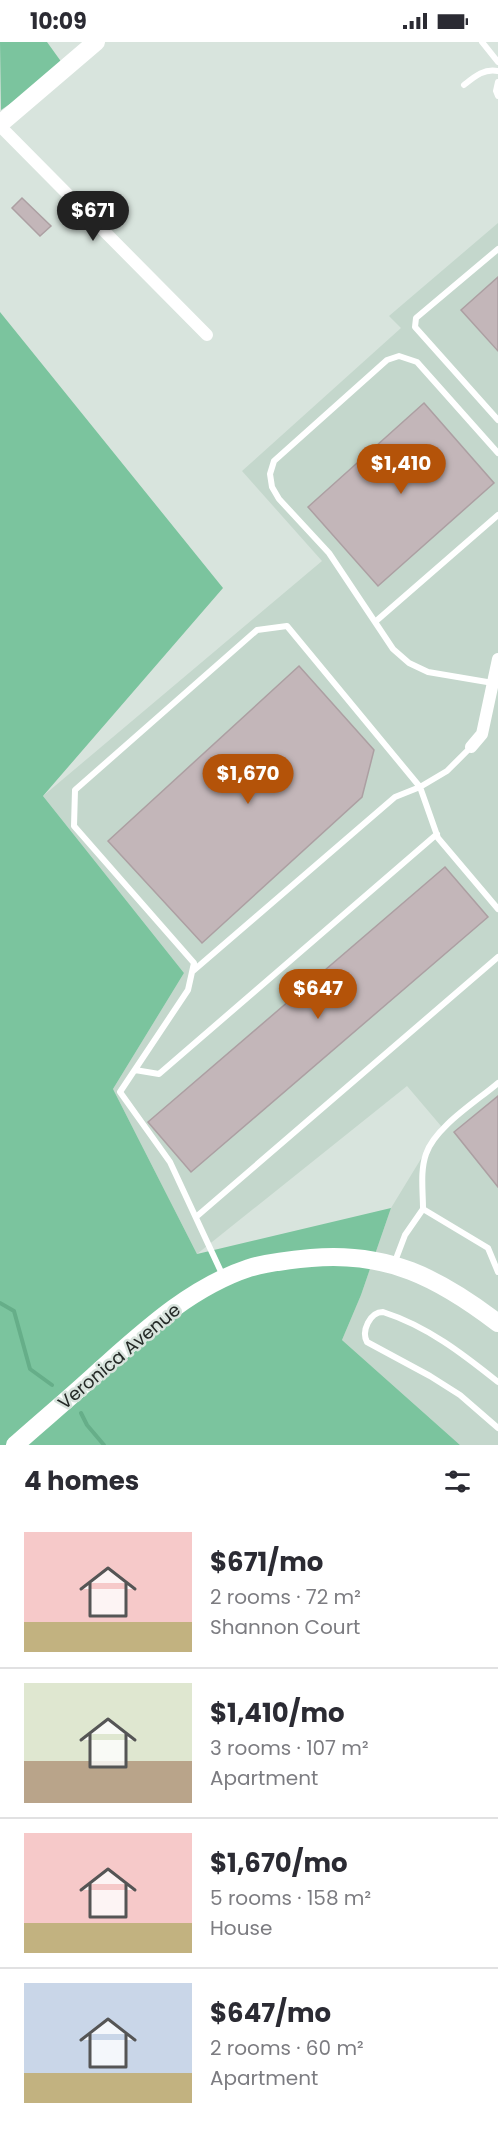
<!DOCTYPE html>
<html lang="en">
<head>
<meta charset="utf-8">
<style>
	:root { --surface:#fff; --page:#f7f7f7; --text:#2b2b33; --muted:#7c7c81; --line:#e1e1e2; --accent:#b45309 }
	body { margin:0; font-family:Poppins,sans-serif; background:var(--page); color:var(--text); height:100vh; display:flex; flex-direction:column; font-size:22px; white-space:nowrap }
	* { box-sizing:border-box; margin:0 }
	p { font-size:20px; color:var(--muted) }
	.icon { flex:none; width:33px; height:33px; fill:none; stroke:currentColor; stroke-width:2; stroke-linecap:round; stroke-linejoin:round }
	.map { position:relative; height:1403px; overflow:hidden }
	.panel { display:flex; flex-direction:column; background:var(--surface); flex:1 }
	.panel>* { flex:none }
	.price { position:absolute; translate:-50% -51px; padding:0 14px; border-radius:21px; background:var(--accent); color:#fff; font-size:20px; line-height:39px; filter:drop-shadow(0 2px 3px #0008) }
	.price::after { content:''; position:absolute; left:50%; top:36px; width:18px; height:14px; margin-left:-9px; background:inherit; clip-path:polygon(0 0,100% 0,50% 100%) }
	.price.on { background:#222; color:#fff }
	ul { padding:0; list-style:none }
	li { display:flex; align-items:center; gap:18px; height:150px; padding:0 24px }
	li+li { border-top:2px solid var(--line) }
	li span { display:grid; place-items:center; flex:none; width:168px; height:120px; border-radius:0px; color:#555 }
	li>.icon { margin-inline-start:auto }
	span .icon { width:72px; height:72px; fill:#fffc; stroke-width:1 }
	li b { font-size:26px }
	h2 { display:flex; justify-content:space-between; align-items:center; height:72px; padding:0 24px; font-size:26px }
	.status { display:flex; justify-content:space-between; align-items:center; height:42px; padding:0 30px; background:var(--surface); direction:ltr }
	.status svg { height:16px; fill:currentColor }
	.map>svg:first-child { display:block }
	.built { fill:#c4d7cc }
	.forest { fill:#7bc49e }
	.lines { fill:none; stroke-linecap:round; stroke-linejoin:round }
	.stream { stroke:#66ae89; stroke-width:4 }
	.building { fill:#c3b6b9; stroke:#ac9fa2; stroke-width:1.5 }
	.lane { stroke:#fff; stroke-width:6 }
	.street { stroke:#fff; stroke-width:12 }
	.secondary { stroke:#fff; stroke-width:18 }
	.labels { text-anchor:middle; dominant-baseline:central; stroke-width:5; stroke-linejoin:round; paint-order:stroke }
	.street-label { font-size:18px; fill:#252a27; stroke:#d8e4dd }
</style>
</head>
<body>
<div class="status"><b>10:09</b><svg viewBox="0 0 49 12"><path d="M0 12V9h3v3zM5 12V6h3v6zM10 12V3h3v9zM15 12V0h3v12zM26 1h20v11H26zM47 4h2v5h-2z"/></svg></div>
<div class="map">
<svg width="498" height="1403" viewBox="0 0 498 1403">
	<rect width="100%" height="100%" fill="#d8e4dd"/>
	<path class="built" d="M 498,181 L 498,1403 L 460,1403 L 342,1298 L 361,1253 L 391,1166 L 441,1084 L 407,1044 L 197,1212 L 113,1047 L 184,931 L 43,754 L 322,519 L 242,429 L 401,286 L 389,274 Z"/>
	<path class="forest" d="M 0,0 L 47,0 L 65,25 L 1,68 Z
		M 0,270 L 223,546 L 43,754 L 184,931 L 113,1047 L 197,1212 L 391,1166 L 361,1253 L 342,1298 L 460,1403 L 0,1403 Z"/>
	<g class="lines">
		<path class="stream" d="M 0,1261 L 14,1269 L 30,1327 L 52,1343
			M 81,1371 L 87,1383 L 104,1403"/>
	</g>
	<path class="building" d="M 22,156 L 51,184 L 40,194 L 12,166 Z
		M 498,235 L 498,309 L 461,268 Z
		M 424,361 L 494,441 L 378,544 L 308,465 Z
		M 299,624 L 374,708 L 362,755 L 202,901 L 108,799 Z
		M 445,825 L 488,875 L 191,1130 L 148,1080 Z
		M 498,1054 L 498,1145 L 454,1090 Z"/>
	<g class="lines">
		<path class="lane" d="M 482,0 L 498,20
			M 498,40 L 496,49 L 498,54
			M 464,43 C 474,35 484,26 498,29
			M 498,207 L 416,276 L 415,285 L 498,378
			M 375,580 L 498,473
			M 493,641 L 428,630 L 409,621 L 393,607 L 329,511 L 279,457 L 272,445 L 270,432 L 274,419 L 387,318 L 399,314 L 417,320 L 498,411
			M 193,929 L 395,755 L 420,745 L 438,796 L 498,867
			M 135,1028 L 159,1032 L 437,792
			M 423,1167 C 423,1149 420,1129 426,1112 C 435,1085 477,1059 498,1041
			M 196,1175 L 498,915
			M 394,1222 L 405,1193 L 423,1167 L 488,1206 L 498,1230
			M 223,1234 L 170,1120 L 120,1050 L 188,948 L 194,921 L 74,784 L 75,748 L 257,588 L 287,584 L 420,745 L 447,729 L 471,705
			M 498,1340 C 463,1312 427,1284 383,1270 C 370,1270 361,1289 367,1300 L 430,1334 L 460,1353 L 498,1386"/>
		<path class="street" d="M 0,84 L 207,293
			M 471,705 L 482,692 L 498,617"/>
		<path class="secondary" d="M 0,82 L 96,0
			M 15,1403 C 43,1378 72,1354 100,1328 C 144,1289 191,1245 249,1226 C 269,1220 289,1218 311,1216 C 387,1209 439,1236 498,1281"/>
	</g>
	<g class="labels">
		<g class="street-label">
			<text transform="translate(119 1314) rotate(-40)">Veronica Avenue</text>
		</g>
	</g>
</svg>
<b class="price on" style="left:93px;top:200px">$671</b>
<b class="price" style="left:401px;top:453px">$1,410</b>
<b class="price" style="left:248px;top:763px">$1,670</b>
<b class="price" style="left:318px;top:978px">$647</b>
</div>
<section class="panel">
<h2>4 homes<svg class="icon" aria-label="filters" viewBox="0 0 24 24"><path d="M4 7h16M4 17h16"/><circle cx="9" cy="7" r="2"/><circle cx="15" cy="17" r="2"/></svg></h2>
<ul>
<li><span style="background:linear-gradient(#f6c9c9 75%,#c2b280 0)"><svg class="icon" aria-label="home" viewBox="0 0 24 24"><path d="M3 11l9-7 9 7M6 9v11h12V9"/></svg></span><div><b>$671/mo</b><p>2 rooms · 72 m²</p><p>Shannon Court</p></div></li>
<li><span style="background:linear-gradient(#dfe7d0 65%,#b9a48a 0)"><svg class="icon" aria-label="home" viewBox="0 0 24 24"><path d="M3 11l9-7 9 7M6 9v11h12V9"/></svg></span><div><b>$1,410/mo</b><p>3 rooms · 107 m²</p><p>Apartment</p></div></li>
<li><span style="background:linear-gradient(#f6c9c9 75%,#c2b280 0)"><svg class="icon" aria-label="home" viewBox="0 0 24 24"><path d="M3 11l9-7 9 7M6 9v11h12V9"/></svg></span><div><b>$1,670/mo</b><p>5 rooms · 158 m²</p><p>House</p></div></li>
<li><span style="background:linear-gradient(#c9d6e8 75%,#c2b280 0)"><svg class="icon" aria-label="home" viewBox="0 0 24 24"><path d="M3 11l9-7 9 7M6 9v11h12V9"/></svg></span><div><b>$647/mo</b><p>2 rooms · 60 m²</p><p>Apartment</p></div></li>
</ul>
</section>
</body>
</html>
